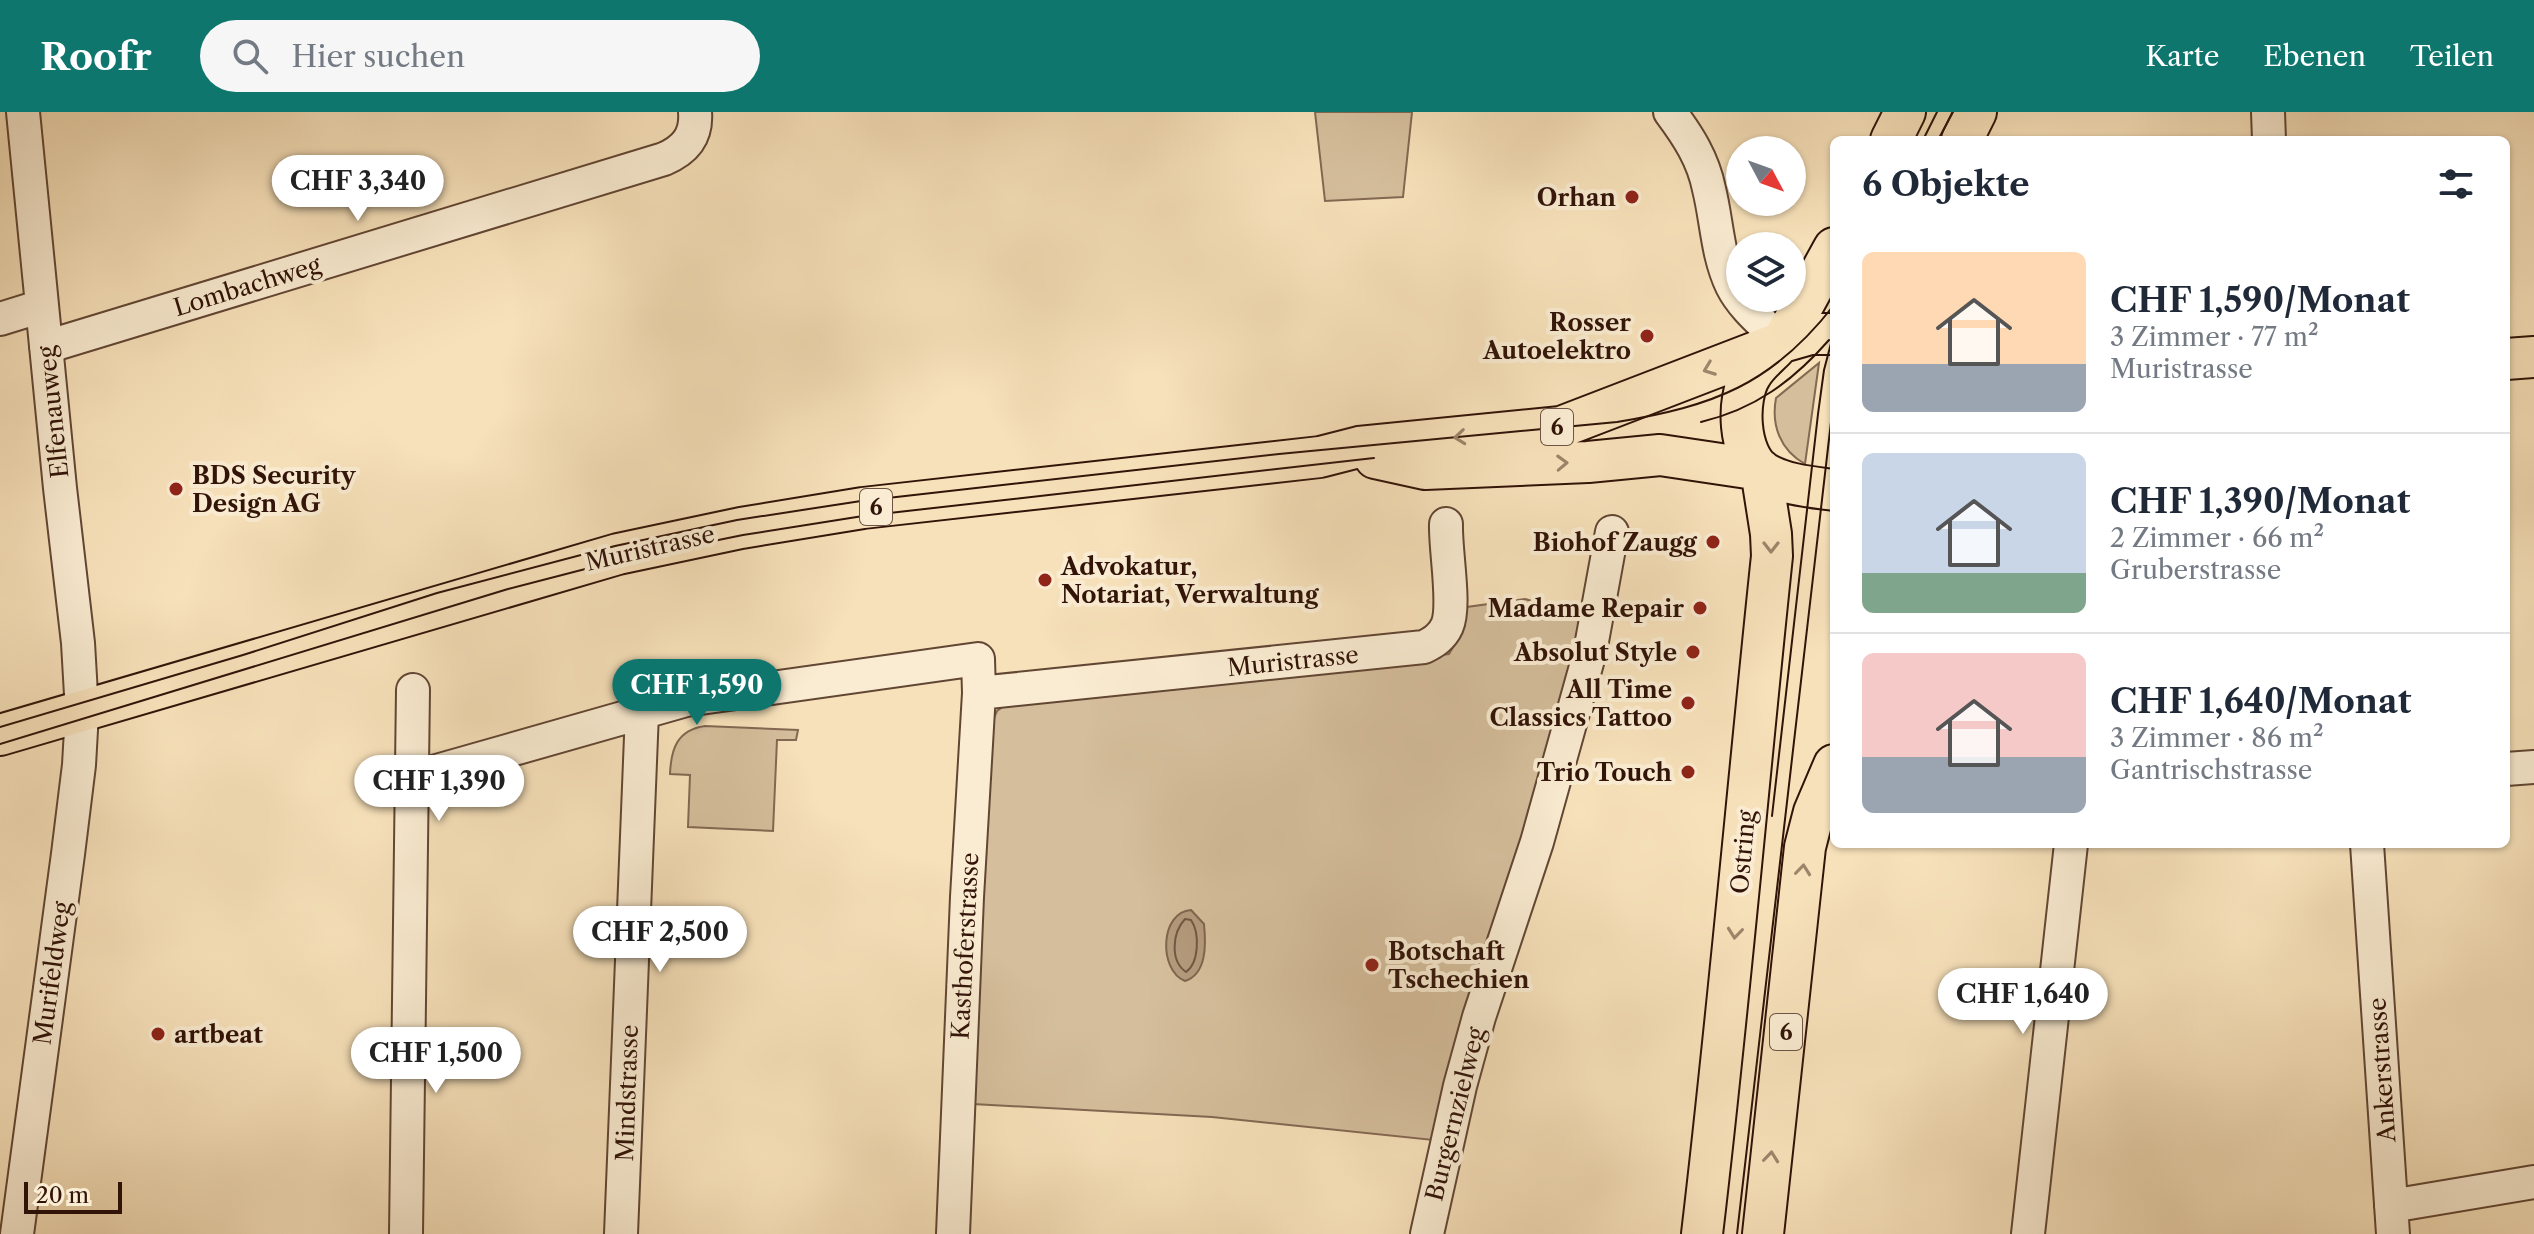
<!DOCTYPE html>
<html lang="de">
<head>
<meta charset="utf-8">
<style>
	:root { --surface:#fff; --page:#f6f6f7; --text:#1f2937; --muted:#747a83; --line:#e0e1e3; --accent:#0f766e }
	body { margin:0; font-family:"Libre Caslon Text",serif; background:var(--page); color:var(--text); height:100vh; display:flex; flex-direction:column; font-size:30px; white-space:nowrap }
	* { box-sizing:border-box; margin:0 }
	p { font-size:26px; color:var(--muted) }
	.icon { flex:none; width:44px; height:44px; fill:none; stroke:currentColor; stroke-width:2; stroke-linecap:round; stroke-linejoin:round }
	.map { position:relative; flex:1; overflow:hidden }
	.panel { position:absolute; left:1830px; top:24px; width:680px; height:712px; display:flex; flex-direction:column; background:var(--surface); border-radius:12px; box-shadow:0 2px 6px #0004 }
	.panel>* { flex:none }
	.needle { width:52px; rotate:131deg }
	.tools { position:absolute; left:1726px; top:24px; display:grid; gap:16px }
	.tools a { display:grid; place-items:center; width:80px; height:80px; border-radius:50%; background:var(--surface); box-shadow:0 2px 6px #0004; font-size:40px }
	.scale { position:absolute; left:24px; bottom:20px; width:98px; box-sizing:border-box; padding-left:8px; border:4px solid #311308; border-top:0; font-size:22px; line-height:28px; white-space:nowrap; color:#311308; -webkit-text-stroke:6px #faecd2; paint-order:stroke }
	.price { position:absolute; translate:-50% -68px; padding:0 18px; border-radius:28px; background:#fff; color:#222; font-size:26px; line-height:52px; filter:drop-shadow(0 2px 4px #0008) }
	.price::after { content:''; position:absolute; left:50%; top:48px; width:24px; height:18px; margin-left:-12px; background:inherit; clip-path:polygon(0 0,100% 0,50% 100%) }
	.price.on { background:var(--accent); color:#fff }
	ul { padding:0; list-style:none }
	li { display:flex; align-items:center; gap:24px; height:200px; padding:0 32px }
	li+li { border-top:2px solid var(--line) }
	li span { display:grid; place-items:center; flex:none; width:224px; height:160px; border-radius:12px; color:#555 }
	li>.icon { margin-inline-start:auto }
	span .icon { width:96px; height:96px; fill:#fffc; stroke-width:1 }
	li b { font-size:34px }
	h2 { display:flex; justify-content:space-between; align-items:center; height:96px; padding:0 32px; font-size:34px }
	header { display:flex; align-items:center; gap:48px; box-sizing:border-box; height:112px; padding:0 40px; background:var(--accent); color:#fff }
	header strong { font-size:38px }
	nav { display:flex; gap:44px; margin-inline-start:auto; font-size:28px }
	.search { width:560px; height:72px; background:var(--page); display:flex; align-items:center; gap:20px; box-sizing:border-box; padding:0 28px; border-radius:44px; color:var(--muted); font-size:30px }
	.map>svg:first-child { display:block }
	.green { fill:#d5be9c; stroke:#836852; stroke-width:2 }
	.water { fill:#b49b7d; stroke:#80654e; stroke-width:2 }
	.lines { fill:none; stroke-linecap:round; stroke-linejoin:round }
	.shore { stroke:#725742; stroke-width:2 }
	.minor-casing { stroke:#624634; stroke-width:36 }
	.major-casing { stroke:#311308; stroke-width:44 }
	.minor { stroke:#faecd2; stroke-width:32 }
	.major { stroke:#f7e1ba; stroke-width:40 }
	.tram { stroke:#311308; stroke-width:2 }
	.oneway { stroke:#9e846a }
	.poi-dot { fill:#8f2418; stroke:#faecd2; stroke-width:3 }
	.labels { text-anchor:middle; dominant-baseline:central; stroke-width:8; stroke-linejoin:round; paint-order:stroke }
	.shield { fill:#faecd2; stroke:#6d5445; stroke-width:2 }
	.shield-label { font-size:22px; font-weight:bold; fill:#311308 }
	.poi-label { font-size:24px; font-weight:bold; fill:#311308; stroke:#faecd2; text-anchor:end }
	.street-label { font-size:24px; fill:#311308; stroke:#faecd2 }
</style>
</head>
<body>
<header>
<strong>Roofr</strong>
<div class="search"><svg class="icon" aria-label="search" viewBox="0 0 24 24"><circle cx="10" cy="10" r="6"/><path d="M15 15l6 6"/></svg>Hier suchen</div>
<nav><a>Karte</a><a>Ebenen</a><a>Teilen</a></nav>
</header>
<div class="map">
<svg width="2534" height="1122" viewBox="0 0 2534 1122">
	<rect width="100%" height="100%" fill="#f7e1ba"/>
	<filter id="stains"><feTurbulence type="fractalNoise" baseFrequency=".0025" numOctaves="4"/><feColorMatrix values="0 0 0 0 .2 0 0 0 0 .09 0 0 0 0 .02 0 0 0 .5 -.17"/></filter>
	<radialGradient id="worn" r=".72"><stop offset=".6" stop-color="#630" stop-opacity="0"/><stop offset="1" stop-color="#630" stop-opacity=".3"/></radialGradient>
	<path class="green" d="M 1315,0 L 1412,0 L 1403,85 L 1325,89 Z
		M 1819,251 L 1805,352 C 1780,338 1771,313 1776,286 Z
		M 1525,487 L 1584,504 L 1580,528 L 1433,1028 L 1212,1005 L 973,992 L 990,615 L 997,599 L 1008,591 L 1449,542 L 1464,516 L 1467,495 Z
		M 705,614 L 798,618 L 796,628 L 777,628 L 773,719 L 688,715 L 690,663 L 670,662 C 671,637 677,618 705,614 Z"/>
	<path class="water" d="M 1191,798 L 1204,812 C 1206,832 1207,862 1185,869 C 1158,858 1160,800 1191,798 Z"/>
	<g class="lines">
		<path class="shore" d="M 1185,807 L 1191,808 C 1200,821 1199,851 1186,860 C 1170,849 1172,821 1185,807 Z"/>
		<defs>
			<path id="minor" d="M 1670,0 C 1688,24 1703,47 1709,77 C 1717,109 1717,143 1732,174 C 1743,196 1765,213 1782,230
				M 2268,0 L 2269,28
				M 0,207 L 42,194
				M 46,235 L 664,47 C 685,38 697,24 695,0
				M 979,581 L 1424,535 C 1434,530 1442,525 1447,514 C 1456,494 1445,438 1446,412
				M 2506,657 L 2534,655
				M 412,666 L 686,588 L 978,547 L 979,581 L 967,785 L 953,1122
				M 2367,732 L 2393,1122
				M 2391,1094 L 2534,1070
				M 17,1122 L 68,742 L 79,653 L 82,600 L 78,531 L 60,376 L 23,0
				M 406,1122 L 413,578
				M 621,1122 L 642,600
				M 1427,1122 L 1460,974 L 1479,905 L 1537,730 L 1590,540 L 1612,420
				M 2028,1122 L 2071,732"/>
			<path id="major" d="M 1891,28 L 1905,0
				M 1962,28 L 1976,0
				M 1834,136 C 1817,166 1802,198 1783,227 C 1774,240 1759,249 1751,263 C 1736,287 1738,343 1763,360 C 1784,373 1811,375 1834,378
				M 2506,247 L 2534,245
				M 1375,346 L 1425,357 L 1588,350 L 1660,343 L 1761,358
				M 0,623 L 618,442 L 741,416 L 863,396 L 1320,345 L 1359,335 L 1561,315 L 1782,230 L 1810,222 L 1834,222
				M 1702,1122 C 1729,896 1748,670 1772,444 L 1771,422 L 1761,358
				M 1763,1122 L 1805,735 L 1814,700 L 1834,653"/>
		</defs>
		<use href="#minor" class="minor-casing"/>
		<use href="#major" class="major-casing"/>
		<use href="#minor" class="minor"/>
		<use href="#major" class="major"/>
		<path class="tram" d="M 1923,28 L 1937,0
			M 1938,28 L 1953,0
			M 1701,310 C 1755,297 1793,269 1829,228
			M 0,615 L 243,543 L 437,481 L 615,434 L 737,408 L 861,389 L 1279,342 L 1617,310 C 1713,294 1772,273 1834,193
			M 0,632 L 508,477 L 620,448 L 743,423 L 863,404 L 1374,346
			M 1772,704 L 1818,302 L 1824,258 L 1834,220
			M 1737,1122 L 1834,284"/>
	</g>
	<defs><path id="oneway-chevron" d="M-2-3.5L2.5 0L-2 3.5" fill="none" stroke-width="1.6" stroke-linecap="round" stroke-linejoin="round" transform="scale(2)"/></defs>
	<g class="oneway">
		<use href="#oneway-chevron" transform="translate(1709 257) rotate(159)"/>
		<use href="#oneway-chevron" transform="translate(1460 325) rotate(174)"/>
		<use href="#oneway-chevron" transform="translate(1562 351) rotate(-2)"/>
		<use href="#oneway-chevron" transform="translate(1771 435) rotate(90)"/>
		<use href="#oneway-chevron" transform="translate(1803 758) rotate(-84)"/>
		<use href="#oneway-chevron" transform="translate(1735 821) rotate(96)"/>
		<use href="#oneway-chevron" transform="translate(1771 1045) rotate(-84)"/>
	</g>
	<g class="poi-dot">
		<circle cx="1632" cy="85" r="8"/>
		<circle cx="1647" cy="224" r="8"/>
		<circle cx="176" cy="377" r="8"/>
		<circle cx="1713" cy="430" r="8"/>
		<circle cx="1045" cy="468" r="8"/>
		<circle cx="1700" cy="496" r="8"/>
		<circle cx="1693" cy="540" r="8"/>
		<circle cx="1688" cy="591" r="8"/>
		<circle cx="1688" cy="660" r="8"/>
		<circle cx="1372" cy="853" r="8"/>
		<circle cx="158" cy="922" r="8"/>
	</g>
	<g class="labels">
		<g class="shield">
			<rect x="1541" y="297" width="32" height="36" rx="6"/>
			<rect x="860" y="377" width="32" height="36" rx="6"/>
			<rect x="1770" y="902" width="32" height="36" rx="6"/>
		</g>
		<g class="shield-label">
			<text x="1557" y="315">6</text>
			<text x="876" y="395">6</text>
			<text x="1786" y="920">6</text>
		</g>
		<g class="poi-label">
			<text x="1616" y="85">Orhan</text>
			<text x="1631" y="210">Rosser<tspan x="1631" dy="28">Autoelektro</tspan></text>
			<text x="192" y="363" text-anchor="start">BDS Security<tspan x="192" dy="28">Design AG</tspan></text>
			<text x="1697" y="430">Biohof Zaugg</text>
			<text x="1061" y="454" text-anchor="start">Advokatur,<tspan x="1061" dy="28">Notariat, Verwaltung</tspan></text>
			<text x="1684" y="496">Madame Repair</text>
			<text x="1677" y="540">Absolut Style</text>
			<text x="1672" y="577">All Time<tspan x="1672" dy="28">Classics Tattoo</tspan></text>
			<text x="1672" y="660">Trio Touch</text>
			<text x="1388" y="839" text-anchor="start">Botschaft<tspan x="1388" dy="28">Tschechien</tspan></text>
			<text x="174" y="922" text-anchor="start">artbeat</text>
		</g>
		<g class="street-label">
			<text transform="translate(247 174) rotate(-17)">Lombachweg</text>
			<text transform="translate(53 300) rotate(-96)">Elfenauweg</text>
			<text transform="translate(650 436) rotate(-13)">Muristrasse</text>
			<text transform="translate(1293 549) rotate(-6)">Muristrasse</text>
			<text transform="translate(1743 740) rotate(-85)">Ostring</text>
			<text transform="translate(965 834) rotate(-87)">Kasthoferstrasse</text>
			<text transform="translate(52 861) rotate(-82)">Murifeldweg</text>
			<text transform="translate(2382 958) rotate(-94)">Ankerstrasse</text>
			<text transform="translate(627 981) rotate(-88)">Mindstrasse</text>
			<text transform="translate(1455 1002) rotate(-76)">Burgernzielweg</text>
		</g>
	</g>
	<rect width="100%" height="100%" filter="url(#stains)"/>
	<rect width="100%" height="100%" fill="url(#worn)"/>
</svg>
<div class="tools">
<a><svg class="needle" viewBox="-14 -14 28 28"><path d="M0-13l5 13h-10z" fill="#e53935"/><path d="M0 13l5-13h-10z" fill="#747a83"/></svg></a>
<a><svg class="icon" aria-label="layers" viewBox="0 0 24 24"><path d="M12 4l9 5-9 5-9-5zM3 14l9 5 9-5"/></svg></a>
</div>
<div class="scale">20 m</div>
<b class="price" style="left:358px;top:111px">CHF 3,340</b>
<b class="price on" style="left:697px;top:615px">CHF 1,590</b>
<b class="price" style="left:439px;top:711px">CHF 1,390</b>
<b class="price" style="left:660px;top:862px">CHF 2,500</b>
<b class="price" style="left:2023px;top:924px">CHF 1,640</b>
<b class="price" style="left:436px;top:983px">CHF 1,500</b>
<section class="panel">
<h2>6 Objekte<svg class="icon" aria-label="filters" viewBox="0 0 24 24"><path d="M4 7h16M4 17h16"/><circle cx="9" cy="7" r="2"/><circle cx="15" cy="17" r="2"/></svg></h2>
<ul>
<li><span style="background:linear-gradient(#ffd9b3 70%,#9aa5b1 0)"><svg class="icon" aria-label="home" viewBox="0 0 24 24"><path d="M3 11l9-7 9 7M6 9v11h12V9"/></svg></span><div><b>CHF 1,590/Monat</b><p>3 Zimmer · 77 m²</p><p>Muristrasse</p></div></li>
<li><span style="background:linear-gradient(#c9d6e8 75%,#7fa58c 0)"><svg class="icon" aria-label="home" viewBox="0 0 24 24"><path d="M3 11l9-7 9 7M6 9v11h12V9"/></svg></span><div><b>CHF 1,390/Monat</b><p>2 Zimmer · 66 m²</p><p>Gruberstrasse</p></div></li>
<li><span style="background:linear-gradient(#f6c9c9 65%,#9aa5b1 0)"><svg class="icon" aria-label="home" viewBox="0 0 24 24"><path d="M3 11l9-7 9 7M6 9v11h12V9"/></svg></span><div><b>CHF 1,640/Monat</b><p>3 Zimmer · 86 m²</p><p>Gantrischstrasse</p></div></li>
</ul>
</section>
</div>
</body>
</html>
